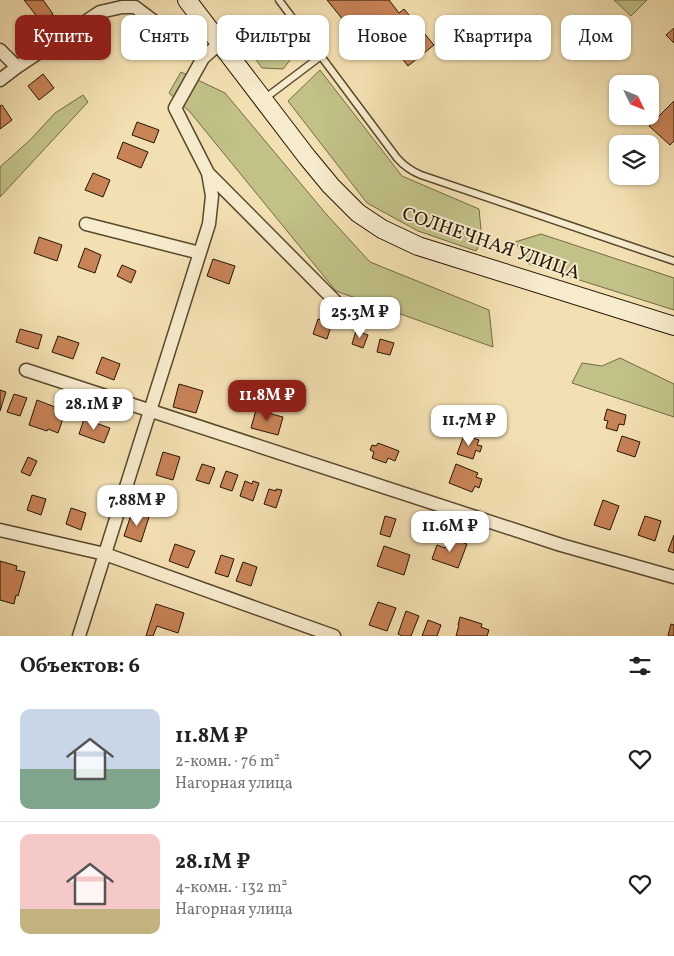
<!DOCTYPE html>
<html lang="ru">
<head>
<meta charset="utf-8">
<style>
	:root { --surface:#fff; --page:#f6f6f6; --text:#222; --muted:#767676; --line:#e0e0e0; --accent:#8f2418 }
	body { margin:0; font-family:Vollkorn,serif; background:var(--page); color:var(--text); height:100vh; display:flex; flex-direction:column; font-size:19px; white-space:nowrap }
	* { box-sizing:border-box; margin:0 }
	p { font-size:16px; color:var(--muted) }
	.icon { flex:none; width:28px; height:28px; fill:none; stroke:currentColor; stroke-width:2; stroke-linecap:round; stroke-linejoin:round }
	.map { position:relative; height:636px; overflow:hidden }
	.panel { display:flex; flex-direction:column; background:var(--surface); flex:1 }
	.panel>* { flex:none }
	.top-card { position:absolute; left:15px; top:15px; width:645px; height:45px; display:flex; gap:10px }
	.needle { width:32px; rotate:133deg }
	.fabs { position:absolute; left:609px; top:75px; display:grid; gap:10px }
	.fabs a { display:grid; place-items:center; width:50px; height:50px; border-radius:10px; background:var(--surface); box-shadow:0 1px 4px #0004; font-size:25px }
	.price { position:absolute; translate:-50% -42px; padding:0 11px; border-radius:10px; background:#fff; color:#222; font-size:16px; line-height:32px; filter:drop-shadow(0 1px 2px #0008) }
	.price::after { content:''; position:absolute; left:50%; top:30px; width:15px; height:11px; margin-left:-8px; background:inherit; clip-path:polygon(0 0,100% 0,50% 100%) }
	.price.selected { background:var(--accent); color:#fff }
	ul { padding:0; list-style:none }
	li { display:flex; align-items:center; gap:15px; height:125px; padding:0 20px }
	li+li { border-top:1px solid var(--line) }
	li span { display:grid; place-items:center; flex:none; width:140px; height:100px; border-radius:10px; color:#555 }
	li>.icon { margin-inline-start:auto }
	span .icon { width:60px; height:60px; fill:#fffc; stroke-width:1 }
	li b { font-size:21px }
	h2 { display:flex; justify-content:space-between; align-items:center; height:60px; padding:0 20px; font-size:21px }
	.tag { padding:0 18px; border-radius:10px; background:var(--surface); box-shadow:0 1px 4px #0004; font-size:18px; line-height:45px }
	.tag.selected { background:var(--accent); color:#fff }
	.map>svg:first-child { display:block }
	.green { fill:#c1c188; stroke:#736b44 }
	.building { fill:#c88357; stroke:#251500 }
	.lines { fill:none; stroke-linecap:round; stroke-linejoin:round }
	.lane-casing { stroke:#58482c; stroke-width:9 }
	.street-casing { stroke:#58482c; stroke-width:15 }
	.secondary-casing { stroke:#251500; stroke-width:20 }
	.lane { stroke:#f7ebcd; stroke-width:6 }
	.street { stroke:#f7ebcd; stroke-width:12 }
	.secondary { stroke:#f7ebcd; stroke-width:18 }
	.labels { text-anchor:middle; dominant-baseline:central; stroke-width:4; stroke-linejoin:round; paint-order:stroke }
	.street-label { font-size:19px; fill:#251500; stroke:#f7ebcd }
</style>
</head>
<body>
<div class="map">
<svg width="674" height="636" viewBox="0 0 674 636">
	<rect width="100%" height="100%" fill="#f3e0b2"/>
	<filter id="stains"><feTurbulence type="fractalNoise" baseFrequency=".004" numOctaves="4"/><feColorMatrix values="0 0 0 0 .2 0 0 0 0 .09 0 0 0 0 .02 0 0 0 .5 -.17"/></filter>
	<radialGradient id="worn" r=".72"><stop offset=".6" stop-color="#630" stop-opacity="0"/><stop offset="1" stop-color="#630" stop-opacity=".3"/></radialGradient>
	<path class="green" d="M 614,0 L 647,0 L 631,16 Z
		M 267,42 L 282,44 L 291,59 L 283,69 L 262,68 L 254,57 L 257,47 Z
		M 320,70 L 402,176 L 479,209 L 482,240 L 476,251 L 418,231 L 367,203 L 288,101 Z
		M 181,72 L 225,93 L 327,215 L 370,262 L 489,310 L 493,347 L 336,291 L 190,112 L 169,93 Z
		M 83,95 L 88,102 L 0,197 L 0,167 L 30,140 L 55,113 Z
		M 541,234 L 674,278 L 674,310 L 529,264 L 515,242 Z
		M 620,358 L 674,384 L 674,417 L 572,383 L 582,363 L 602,366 Z"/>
	<path class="building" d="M 24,0 L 43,0 L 53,14 L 42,23 Z
		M 327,0 L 389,0 L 399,13 L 404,9 L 434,45 L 408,66 L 394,48 L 382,58 L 375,49 L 368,55 L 350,46 L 364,34 L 349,17 L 344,21 Z
		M 674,28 L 674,43 L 666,35 Z
		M 43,74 L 54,88 L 39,100 L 28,86 Z
		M 674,101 L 674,141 L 670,145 L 649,126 Z
		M 2,105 L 12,120 L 0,129 L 0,106 Z
		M 137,122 L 159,130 L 154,143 L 132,135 Z
		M 123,142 L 148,152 L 141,168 L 117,158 Z
		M 93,173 L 110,180 L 103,197 L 85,190 Z
		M 39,237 L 62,245 L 57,261 L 34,253 Z
		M 85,248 L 101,255 L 95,273 L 78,267 Z
		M 213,259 L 235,266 L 229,284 L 207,276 Z
		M 122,265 L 136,271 L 131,283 L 117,276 Z
		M 318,319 L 332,323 L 327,339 L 313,334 Z
		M 20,329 L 42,335 L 38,349 L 16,342 Z
		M 356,331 L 368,335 L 363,348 L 352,344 Z
		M 58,336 L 79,343 L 73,359 L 52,352 Z
		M 380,339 L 394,343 L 390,355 L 377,352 Z
		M 102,357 L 120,364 L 114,380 L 96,373 Z
		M 179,384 L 203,391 L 196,413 L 173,407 Z
		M 0,390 L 6,392 L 0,411 Z
		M 14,394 L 27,398 L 20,416 L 7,412 Z
		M 37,400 L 55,407 L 54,409 L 65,413 L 58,433 L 48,429 L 47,431 L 29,425 Z
		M 607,409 L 626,415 L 624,425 L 619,424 L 617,431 L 606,428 L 608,421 L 604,420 Z
		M 256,410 L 283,417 L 278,435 L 251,428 Z
		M 84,419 L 110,428 L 104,443 L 79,434 Z
		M 464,435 L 479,440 L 477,445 L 482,446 L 480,452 L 476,450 L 473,459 L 457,454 Z
		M 622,436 L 640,442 L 635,457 L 617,451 Z
		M 378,443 L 399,451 L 395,461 L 388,458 L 386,463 L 372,458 L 374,452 L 370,450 L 372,445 L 376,446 Z
		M 163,452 L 180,457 L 173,480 L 156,475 Z
		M 28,457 L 37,461 L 30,476 L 21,472 Z
		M 202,464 L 215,468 L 209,484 L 196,480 Z
		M 456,464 L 478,473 L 476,477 L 482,479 L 479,488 L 475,486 L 472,492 L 449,483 Z
		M 226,471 L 238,475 L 232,491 L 220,487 Z
		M 245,481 L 252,484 L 253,481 L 259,483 L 253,501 L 240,496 Z
		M 269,489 L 276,491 L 276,489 L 282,490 L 276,508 L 264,504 Z
		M 32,495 L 46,499 L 41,515 L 27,510 Z
		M 603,500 L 619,506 L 610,530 L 594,525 Z
		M 71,508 L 86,513 L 81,530 L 66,524 Z
		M 132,512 L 149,517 L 141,542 L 124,536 Z
		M 385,516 L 396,519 L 390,537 L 380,534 Z
		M 645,516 L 661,521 L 655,541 L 638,535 Z
		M 674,535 L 674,553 L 668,551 Z
		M 449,538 L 467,544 L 458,568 L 432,559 L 437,545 L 445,548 Z
		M 175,544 L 195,551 L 188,568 L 169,561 Z
		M 384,546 L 410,555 L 404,575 L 377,566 Z
		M 221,555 L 234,559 L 228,577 L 215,573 Z
		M 0,561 L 17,566 L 16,570 L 25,572 L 18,596 L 16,595 L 14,604 L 0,600 Z
		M 243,562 L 257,567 L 251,586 L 236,581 Z
		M 378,602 L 396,608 L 387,631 L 369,625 Z
		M 156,604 L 184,613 L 178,633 L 157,626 L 153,636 L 146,636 Z
		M 406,611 L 419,616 L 411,636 L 402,636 L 398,634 Z
		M 460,617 L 482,624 L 481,627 L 489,630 L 487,636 L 456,636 L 459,625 L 458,625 Z
		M 428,620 L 441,625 L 437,636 L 422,636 Z
		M 671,624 L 674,625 L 674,636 L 668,636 Z"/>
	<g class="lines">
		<defs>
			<path id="lane" d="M 279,0 L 397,158 C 404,166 411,171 421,175 L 674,261
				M 264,99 L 321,56"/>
			<path id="street" d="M 0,50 L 17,67
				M 0,80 L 17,67 L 100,12 L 122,7 L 135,7 L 203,58 L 220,43
				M 208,173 L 347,313
				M 86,224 L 200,253
				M 26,370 L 561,545 L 674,577
				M 0,530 L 105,554 L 334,636
				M 79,636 L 209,224 L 212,196 L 208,173 L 175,108 L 203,58"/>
			<path id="secondary" d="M 187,0 L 307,157 L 331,186 L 358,213 L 382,229 L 418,246 L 674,326"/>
		</defs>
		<use href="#lane" class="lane-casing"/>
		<use href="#street" class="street-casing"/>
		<use href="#secondary" class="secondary-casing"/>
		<use href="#lane" class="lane"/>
		<use href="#street" class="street"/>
		<use href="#secondary" class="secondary"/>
	</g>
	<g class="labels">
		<g class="street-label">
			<text transform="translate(491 244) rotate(19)">СОЛНЕЧНАЯ УЛИЦА</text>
		</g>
	</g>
	<rect width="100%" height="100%" filter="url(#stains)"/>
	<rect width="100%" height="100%" fill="url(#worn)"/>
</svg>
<div class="fabs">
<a><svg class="needle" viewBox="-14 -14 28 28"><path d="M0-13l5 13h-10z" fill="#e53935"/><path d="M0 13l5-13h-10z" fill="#767676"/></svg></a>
<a><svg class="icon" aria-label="layers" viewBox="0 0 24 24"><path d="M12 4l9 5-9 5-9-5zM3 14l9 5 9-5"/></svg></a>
</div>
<b class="price" style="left:360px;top:339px">25.3M ₽</b>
<b class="price selected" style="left:267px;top:422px">11.8M ₽</b>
<b class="price" style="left:94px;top:431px">28.1M ₽</b>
<b class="price" style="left:469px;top:447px">11.7M ₽</b>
<b class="price" style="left:137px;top:527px">7.88M ₽</b>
<b class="price" style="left:450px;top:553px">11.6M ₽</b>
<div class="top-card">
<a class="tag selected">Купить</a>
<a class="tag">Снять</a>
<a class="tag">Фильтры</a>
<a class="tag">Новое</a>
<a class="tag">Квартира</a>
<a class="tag">Дом</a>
</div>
</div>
<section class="panel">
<h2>Объектов: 6<svg class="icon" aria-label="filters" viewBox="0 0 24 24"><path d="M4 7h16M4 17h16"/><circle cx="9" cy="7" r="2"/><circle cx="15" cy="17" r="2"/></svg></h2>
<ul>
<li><span style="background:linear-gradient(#c9d6e8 60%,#7fa58c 0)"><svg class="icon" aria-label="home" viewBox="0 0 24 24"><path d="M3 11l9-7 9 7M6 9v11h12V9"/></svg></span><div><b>11.8M ₽</b><p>2-комн. · 76 m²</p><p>Нагорная улица</p></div><svg class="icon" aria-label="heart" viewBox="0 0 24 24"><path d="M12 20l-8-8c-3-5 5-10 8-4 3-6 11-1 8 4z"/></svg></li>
<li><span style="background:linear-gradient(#f6c9c9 75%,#c2b280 0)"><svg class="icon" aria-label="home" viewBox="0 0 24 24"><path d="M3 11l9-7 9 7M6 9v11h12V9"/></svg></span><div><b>28.1M ₽</b><p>4-комн. · 132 m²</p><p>Нагорная улица</p></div><svg class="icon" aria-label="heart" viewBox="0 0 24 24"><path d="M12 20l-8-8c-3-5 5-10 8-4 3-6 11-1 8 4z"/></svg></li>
</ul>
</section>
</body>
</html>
